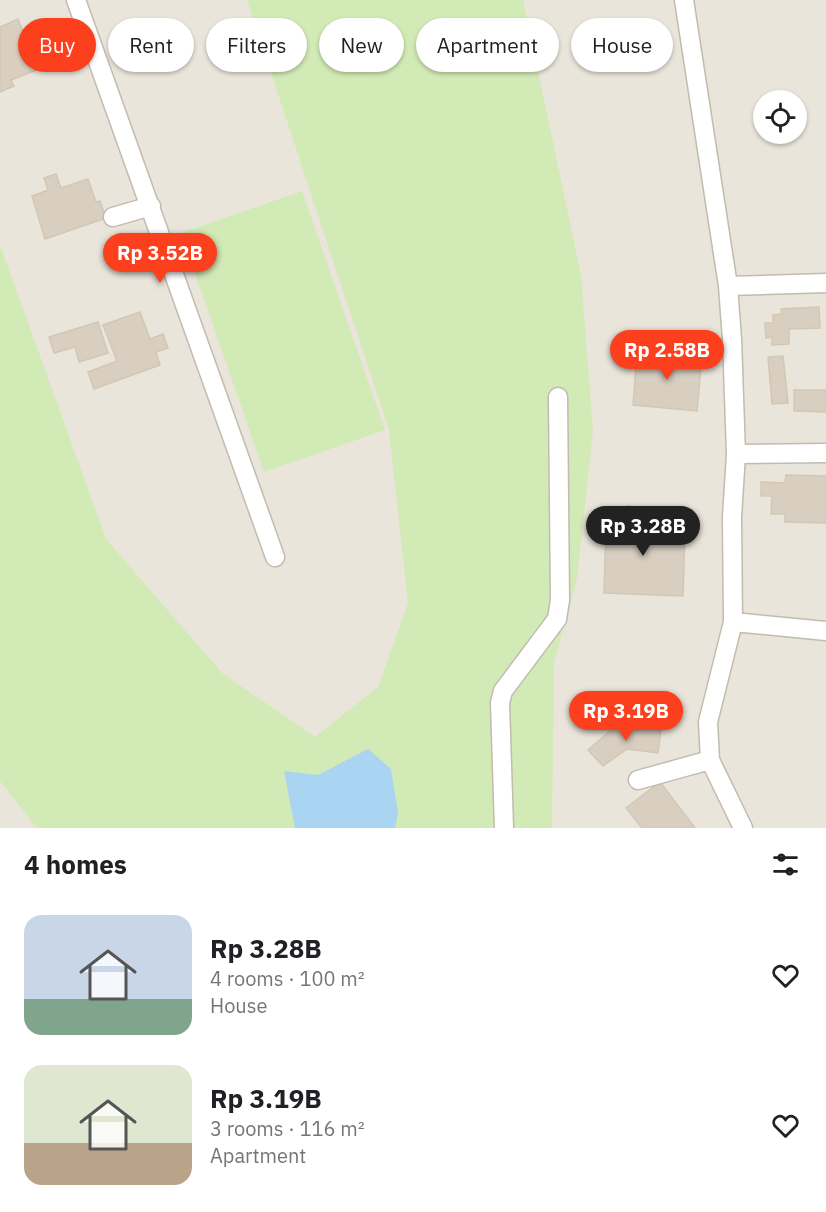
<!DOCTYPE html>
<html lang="en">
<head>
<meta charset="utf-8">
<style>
	:root { --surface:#fff; --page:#f2f2f2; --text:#202124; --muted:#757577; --accent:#fc3f1d }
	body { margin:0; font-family:"IBM Plex Sans",sans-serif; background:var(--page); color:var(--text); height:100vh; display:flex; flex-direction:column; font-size:22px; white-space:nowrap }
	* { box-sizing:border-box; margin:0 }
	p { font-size:20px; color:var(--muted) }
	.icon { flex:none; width:33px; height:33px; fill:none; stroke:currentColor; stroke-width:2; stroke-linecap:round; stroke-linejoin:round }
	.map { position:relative; height:828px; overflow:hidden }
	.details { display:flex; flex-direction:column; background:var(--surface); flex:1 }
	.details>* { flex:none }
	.banner { position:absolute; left:18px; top:18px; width:790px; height:54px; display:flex; gap:12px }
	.controls { position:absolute; left:753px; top:90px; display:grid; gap:12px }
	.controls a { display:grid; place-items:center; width:54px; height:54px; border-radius:50%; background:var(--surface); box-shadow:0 2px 4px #0004; font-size:30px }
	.price { position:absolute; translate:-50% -51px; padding:0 14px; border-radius:21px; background:var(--accent); color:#fff; font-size:20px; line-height:39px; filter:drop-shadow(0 2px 3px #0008) }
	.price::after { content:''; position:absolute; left:50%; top:36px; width:18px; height:14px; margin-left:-9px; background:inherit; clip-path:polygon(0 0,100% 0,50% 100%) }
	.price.current { background:#222; color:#fff }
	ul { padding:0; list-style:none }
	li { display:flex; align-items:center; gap:18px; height:150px; padding:0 24px }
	li span { display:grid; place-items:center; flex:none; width:168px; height:120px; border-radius:18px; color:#555 }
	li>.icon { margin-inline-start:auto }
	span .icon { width:72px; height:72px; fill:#fffc; stroke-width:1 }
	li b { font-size:26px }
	h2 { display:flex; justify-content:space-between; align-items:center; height:72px; padding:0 24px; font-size:26px }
	.tag { padding:0 21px; border-radius:27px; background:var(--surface); box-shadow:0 2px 4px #0004; font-size:21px; line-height:54px }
	.tag.current { background:var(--accent); color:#fff }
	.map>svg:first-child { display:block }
	.residential { fill:#eae5da; fill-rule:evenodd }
	.green { fill:#d2eab5 }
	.water { fill:#a9d4f2 }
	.building { fill:#d8cfc1; stroke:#d3c7b4; stroke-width:1.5 }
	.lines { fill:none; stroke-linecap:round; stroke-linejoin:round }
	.minor-casing { stroke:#c2bbae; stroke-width:21 }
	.minor { stroke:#fff; stroke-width:18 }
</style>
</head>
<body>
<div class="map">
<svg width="826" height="828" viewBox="0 0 826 828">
	<rect width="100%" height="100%" fill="#f6f3ec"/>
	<path class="residential" d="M 0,0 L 826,0 L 826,828 L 0,828 ZM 764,100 L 796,100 L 796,134 L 764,134 Z"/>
	<path class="green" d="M 247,0 L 523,0 L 581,275 L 593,431 L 577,578 L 554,662 L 552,828 L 37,828 L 0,781 L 0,245 L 106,539 L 222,673 L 315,737 L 378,687 L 408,603 L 389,430 Z
		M 302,191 L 385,430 L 264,472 L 181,233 Z"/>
	<path class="water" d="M 368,749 L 391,769 L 398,813 L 395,828 L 295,828 L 284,771 L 318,775 Z"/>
	<path class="building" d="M 18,19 L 23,31 L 28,29 L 39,56 L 34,58 L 39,69 L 11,80 L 14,86 L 0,92 L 0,27 Z
		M 56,174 L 61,188 L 88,179 L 96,202 L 100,201 L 106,218 L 45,239 L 32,196 L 48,190 L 44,178 Z
		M 819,307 L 820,328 L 789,329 L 789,344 L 772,345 L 772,337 L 766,338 L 765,323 L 773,323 L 773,315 L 782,314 L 781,309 Z
		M 140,312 L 150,339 L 163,334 L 168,348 L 156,352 L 160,365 L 94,389 L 88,372 L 117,361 L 103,325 Z
		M 98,322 L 108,353 L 79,362 L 75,347 L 54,353 L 49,337 Z
		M 637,351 L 702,357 L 697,411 L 633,405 Z
		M 783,356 L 788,403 L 772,404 L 768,357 Z
		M 794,390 L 826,390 L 826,412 L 794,411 Z
		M 786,475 L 826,476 L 826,523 L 785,522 L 785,514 L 771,514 L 772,496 L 761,496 L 761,482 L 785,483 Z
		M 627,506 L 640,507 L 640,518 L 658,518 L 658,529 L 685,530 L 683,596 L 604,593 L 606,526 L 611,526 L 611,518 L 626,518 Z
		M 643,700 L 673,703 L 670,728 L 640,725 Z
		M 618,724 L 661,730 L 658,753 L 627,749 L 603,766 L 588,750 Z
		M 660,782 L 695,828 L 642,828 L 626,808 Z"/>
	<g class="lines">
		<defs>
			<path id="minor" d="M 76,0 L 275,557
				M 684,0 L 728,286 L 732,339 L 736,454 L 732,517 L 733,622 L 708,722 L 710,760 L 743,828
				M 113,217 L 151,206
				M 728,286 L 826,283
				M 736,454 L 826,453
				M 733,622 L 826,631
				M 638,780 L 710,760
				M 504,828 L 500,703 L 503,691 L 557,619 L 560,600 L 558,397"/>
		</defs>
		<use href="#minor" class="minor-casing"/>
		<use href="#minor" class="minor"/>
	</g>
</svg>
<div class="controls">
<a><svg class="icon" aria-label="locate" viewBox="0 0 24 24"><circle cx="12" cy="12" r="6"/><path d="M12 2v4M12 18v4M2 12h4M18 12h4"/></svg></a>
</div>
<b class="price" style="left:160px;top:284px">Rp 3.52B</b>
<b class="price" style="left:667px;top:381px">Rp 2.58B</b>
<b class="price current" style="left:643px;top:557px">Rp 3.28B</b>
<b class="price" style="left:626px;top:742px">Rp 3.19B</b>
<div class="banner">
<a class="tag current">Buy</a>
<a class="tag">Rent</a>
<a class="tag">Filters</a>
<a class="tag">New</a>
<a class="tag">Apartment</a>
<a class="tag">House</a>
</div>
</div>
<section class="details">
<h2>4 homes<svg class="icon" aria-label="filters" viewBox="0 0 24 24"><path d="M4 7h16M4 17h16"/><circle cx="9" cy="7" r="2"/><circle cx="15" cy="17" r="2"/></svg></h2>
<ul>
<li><span style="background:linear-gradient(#c9d6e8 70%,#7fa58c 0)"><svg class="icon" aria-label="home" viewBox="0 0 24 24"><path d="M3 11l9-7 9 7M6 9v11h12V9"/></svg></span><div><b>Rp 3.28B</b><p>4 rooms · 100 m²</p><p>House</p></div><svg class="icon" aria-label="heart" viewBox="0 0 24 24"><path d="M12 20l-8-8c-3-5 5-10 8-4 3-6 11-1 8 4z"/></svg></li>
<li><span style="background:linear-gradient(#dfe7d0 65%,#b9a48a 0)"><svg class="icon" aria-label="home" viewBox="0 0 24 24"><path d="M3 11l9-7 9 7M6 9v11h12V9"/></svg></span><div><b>Rp 3.19B</b><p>3 rooms · 116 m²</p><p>Apartment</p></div><svg class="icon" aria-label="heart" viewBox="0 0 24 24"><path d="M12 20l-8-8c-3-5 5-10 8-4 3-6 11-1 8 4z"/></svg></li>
</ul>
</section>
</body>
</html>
